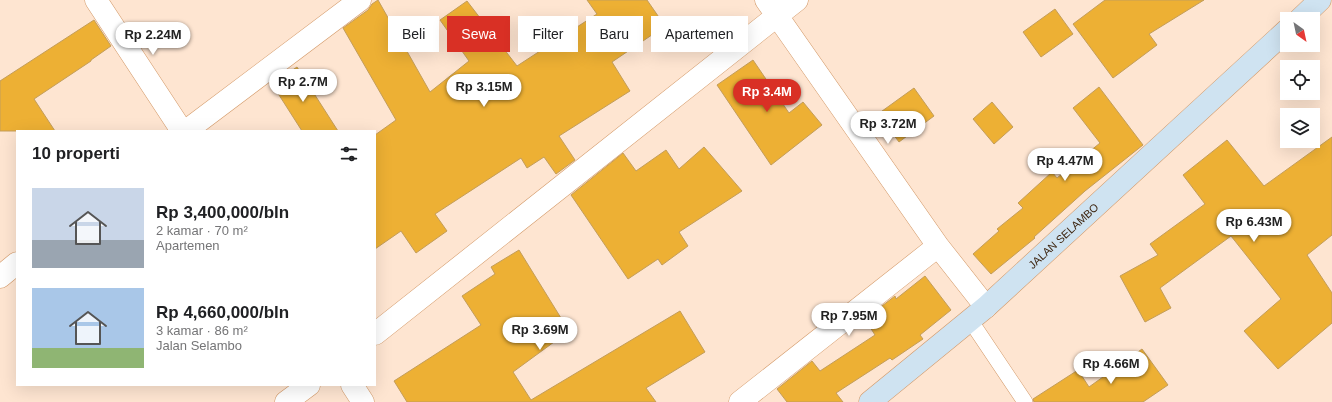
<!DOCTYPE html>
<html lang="id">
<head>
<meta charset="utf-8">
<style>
	:root { --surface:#fff; --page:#f6f6f6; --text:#202124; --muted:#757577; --accent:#d93025 }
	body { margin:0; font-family:Arial,sans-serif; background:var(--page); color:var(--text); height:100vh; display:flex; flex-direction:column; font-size:15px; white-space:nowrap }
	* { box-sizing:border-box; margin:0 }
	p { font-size:13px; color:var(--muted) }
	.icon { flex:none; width:22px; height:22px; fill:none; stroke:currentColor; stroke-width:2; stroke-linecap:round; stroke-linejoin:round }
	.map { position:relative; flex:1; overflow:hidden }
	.drawer { position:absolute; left:16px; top:130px; width:360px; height:256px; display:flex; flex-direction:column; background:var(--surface); border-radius:0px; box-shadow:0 4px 16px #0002 }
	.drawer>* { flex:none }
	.guide { position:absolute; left:388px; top:16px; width:380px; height:36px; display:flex; gap:8px }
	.needle { width:26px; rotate:147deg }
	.tools { position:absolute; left:1280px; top:12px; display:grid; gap:8px }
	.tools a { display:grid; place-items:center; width:40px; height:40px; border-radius:0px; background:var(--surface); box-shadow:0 4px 16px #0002; font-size:20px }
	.price { position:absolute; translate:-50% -34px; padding:0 9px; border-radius:14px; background:#fff; color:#222; font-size:13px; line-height:26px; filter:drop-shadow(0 1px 2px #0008) }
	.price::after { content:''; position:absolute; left:50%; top:24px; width:12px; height:9px; margin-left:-6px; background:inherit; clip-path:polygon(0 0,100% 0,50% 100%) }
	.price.on { background:var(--accent); color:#fff }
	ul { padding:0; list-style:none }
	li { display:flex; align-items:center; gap:12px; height:100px; padding:0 16px }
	li span { display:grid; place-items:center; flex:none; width:112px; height:80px; border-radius:0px; color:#555 }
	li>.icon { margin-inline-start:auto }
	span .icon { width:48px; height:48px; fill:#fffc; stroke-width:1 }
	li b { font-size:17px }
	h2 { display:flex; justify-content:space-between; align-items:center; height:48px; padding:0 16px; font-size:17px }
	.tag { padding:0 14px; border-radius:0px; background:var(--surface); box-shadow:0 4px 16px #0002; font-size:14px; line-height:36px }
	.tag.on { background:var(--accent); color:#fff }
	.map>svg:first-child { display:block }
	.building { fill:#edb034; stroke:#c39d5a }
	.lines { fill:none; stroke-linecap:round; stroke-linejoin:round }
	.lane-casing { stroke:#d29765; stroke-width:16 }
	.street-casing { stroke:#d29765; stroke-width:23 }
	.secondary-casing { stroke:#d29765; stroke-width:23 }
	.lane { stroke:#fff; stroke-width:15 }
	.street { stroke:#fff; stroke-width:22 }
	.secondary { stroke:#cfe3f1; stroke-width:22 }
	.labels { text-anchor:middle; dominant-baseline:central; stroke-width:3; stroke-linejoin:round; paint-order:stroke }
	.street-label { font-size:11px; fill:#3e2611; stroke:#fee5d1 }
</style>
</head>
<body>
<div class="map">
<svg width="1332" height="402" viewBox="0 0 1332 402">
	<rect width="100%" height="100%" fill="#fee5d1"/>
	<path class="building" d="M 378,0 L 430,92 L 469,61 L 440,20 L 467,1 L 517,66 L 597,14 L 587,0 L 647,0 L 665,26 L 612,62 L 630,91 L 559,136 L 575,160 L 556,174 L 544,157 L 527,168 L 521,158 L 435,214 L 447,231 L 416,253 L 401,231 L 375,249 L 375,135 L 396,120 L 343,28 L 368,10 L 372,4 Z
		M 1105,0 L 1204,0 L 1149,34 L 1157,45 L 1113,78 L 1073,24 Z
		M 1055,9 L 1073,34 L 1041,57 L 1023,32 Z
		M 94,20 L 111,46 L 91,60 L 91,61 L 34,99 L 55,131 L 0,131 L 0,81 Z
		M 753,60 L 789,113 L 803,102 L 822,125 L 771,165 L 717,85 Z
		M 297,67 L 338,131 L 302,131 L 272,84 Z
		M 1099,87 L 1143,145 L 1085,191 L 1034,237 L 1035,238 L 991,274 L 973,254 L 999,231 L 997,229 L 1023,208 L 1018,203 L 1052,172 L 1057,178 L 1100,143 L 1073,108 Z
		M 914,88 L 934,116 L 899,142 L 878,114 Z
		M 992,102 L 1013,127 L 994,144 L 973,119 Z
		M 1332,137 L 1332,235 L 1307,255 L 1332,293 L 1332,323 L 1278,369 L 1244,331 L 1281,299 L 1231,236 L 1160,288 L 1171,308 L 1145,322 L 1120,276 L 1158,255 L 1150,244 L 1205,204 L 1183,175 L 1227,140 L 1264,186 Z
		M 704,147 L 742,191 L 679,232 L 688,246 L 662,265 L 658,259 L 628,279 L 571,195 L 623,153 L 636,171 L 666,150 L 679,169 Z
		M 519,250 L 569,331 L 513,372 L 531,400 L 680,311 L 705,352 L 646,388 L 656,402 L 407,402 L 394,381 L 481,325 L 462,296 L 495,274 L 491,267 Z
		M 925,276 L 951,310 L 920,335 L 923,339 L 892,360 L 890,358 L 836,393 L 843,402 L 787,402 L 777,389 L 812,361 L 820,371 L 875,335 L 865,319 L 895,296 L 896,299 Z
		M 1142,349 L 1168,385 L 1143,402 L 1034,402 L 1033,399 L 1078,370 L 1089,387 Z"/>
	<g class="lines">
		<defs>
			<path id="lane" d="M 970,320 L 1025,402"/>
			<path id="street" d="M 96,0 L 182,131
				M 766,0 L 938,246 L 986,307
				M 186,131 L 360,0
				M 0,277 L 17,263
				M 375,334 L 797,0
				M 352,385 L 363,402
				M 286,402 L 309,385
				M 740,402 L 938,246"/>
			<g id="secondary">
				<path d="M 1300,19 L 1320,0"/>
				<path id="s1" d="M 870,402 L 986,307 L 1287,30"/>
			</g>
		</defs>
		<use href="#lane" class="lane-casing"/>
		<use href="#street" class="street-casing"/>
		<use href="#secondary" class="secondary-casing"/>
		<use href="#lane" class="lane"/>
		<use href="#street" class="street"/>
		<use href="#secondary" class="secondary"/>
	</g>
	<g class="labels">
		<g class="street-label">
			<text stroke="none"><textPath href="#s1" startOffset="255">JALAN SELAMBO</textPath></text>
		</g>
	</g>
</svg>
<div class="tools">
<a><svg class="needle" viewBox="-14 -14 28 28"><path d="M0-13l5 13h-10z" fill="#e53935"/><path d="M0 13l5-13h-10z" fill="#757577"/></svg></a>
<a><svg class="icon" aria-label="locate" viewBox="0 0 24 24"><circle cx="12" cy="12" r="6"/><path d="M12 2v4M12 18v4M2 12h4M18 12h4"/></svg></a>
<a><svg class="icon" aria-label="layers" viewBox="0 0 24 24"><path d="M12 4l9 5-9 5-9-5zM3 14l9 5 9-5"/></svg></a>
</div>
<b class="price" style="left:153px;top:56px">Rp 2.24M</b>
<b class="price" style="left:303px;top:103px">Rp 2.7M</b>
<b class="price" style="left:484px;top:108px">Rp 3.15M</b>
<b class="price on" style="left:767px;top:113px">Rp 3.4M</b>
<b class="price" style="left:888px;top:145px">Rp 3.72M</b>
<b class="price" style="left:1065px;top:182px">Rp 4.47M</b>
<b class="price" style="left:1254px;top:243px">Rp 6.43M</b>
<b class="price" style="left:849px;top:337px">Rp 7.95M</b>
<b class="price" style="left:540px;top:351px">Rp 3.69M</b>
<b class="price" style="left:1111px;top:385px">Rp 4.66M</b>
<div class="guide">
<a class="tag">Beli</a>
<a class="tag on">Sewa</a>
<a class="tag">Filter</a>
<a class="tag">Baru</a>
<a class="tag">Apartemen</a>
</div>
<section class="drawer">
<h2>10 properti<svg class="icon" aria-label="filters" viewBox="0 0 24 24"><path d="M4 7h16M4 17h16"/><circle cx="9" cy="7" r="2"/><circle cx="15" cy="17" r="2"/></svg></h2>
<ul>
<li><span style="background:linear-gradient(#c9d6e8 65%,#9aa5b1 0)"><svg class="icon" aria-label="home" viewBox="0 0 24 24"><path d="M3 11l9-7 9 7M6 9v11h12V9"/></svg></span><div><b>Rp 3,400,000/bln</b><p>2 kamar · 70 m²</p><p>Apartemen</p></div></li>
<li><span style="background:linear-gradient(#a9c7e8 75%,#8fb573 0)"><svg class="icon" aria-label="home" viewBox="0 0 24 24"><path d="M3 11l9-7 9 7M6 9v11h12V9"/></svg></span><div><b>Rp 4,660,000/bln</b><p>3 kamar · 86 m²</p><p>Jalan Selambo</p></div></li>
</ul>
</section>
</div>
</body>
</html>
